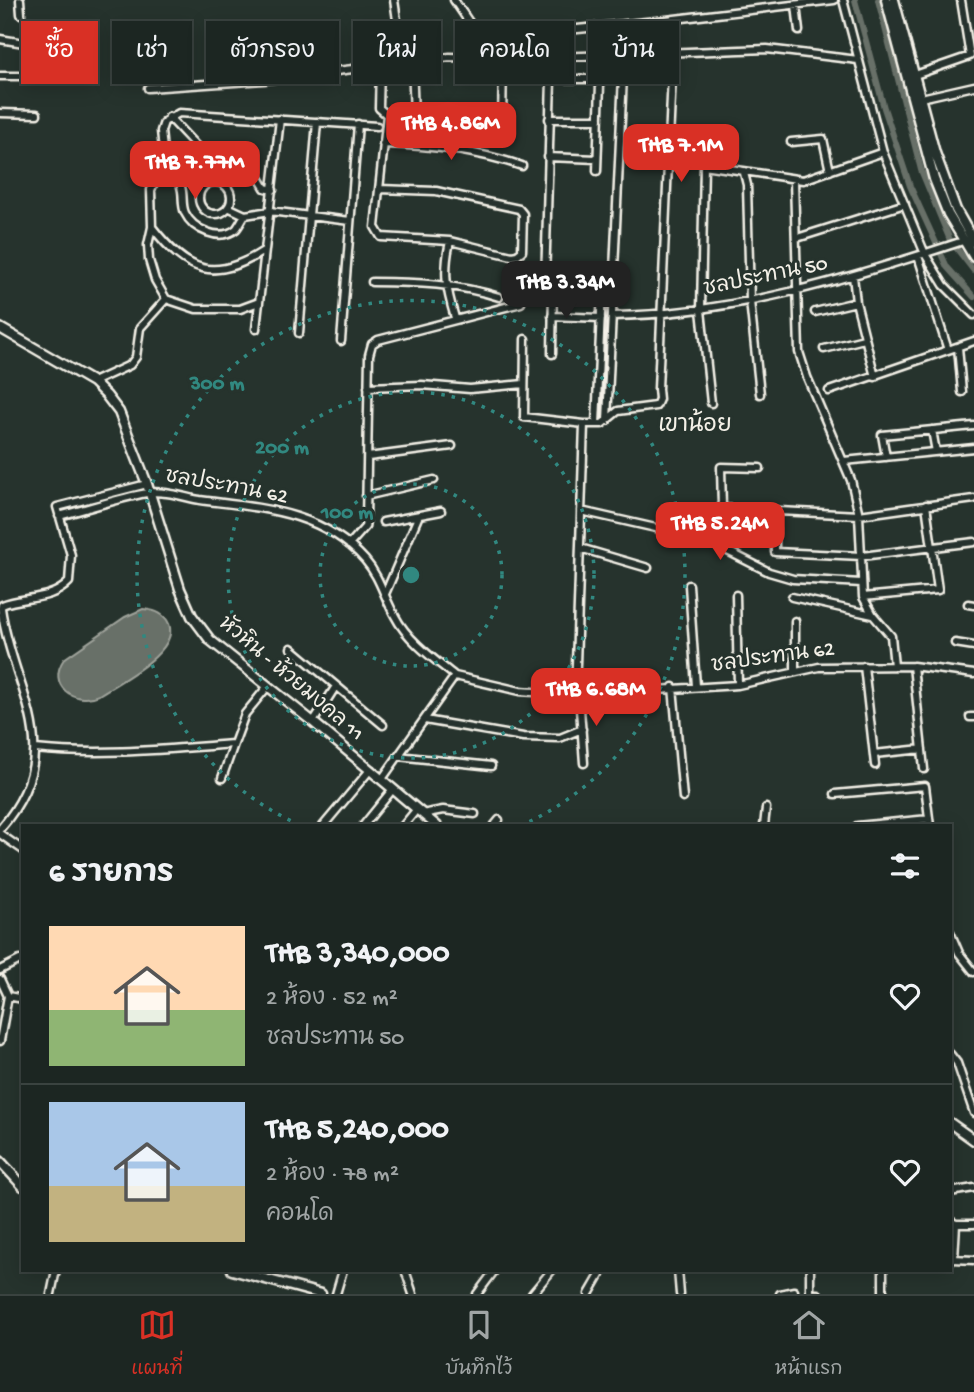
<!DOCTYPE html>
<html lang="th">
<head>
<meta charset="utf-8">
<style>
	:root { --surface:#1c2622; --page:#252e2a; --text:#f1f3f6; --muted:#a0a5a5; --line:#3a4340; --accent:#d93025 }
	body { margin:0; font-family:"Gochi Hand","Playpen Sans Thai",sans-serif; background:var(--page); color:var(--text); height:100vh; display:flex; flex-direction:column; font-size:26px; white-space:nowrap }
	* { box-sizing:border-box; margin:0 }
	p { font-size:23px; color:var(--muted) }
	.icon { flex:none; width:38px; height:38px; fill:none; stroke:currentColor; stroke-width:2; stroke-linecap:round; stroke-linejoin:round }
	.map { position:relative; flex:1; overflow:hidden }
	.panel { position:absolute; left:21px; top:824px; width:931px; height:448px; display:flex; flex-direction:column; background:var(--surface); border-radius:0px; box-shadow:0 4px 18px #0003,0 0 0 2px var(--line) }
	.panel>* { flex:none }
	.hud { position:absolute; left:21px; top:21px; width:933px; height:63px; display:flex; gap:14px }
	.price { position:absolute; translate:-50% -60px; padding:0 16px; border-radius:14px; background:var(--accent); color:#fff; font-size:23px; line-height:46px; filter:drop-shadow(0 2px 4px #0008) }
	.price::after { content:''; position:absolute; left:50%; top:42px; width:21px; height:16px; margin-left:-10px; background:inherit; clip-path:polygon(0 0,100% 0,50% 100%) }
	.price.selected { background:#222; color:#fff }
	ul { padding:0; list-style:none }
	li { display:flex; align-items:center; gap:21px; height:175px; padding:0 28px }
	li+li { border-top:2px solid var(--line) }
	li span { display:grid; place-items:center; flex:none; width:196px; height:140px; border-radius:0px; color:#555 }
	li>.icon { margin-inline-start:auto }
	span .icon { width:84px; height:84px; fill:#fffc; stroke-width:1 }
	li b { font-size:30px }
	h2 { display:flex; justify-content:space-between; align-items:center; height:84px; padding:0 28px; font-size:30px }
	.chip { padding:0 24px; border-radius:0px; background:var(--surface); box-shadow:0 4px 18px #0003,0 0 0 2px var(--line); font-size:24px; line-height:63px }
	.chip.selected { background:var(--accent); color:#fff }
	.tab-bar { display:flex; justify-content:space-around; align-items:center; height:98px; border-top:2px solid var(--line); background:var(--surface); font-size:19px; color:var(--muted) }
	.tab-bar a { display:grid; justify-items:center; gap:4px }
	.tab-bar .selected { color:var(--accent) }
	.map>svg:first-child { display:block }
	.water { fill:#676f68; stroke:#9fa39b; stroke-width:2 }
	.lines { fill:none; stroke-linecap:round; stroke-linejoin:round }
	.canal { stroke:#676f68; stroke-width:6 }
	.street-casing { stroke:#f4f1e8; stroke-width:11 }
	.secondary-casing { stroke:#f4f1e8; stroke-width:13 }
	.street { stroke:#26332d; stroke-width:6 }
	.secondary { stroke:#26332d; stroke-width:8 }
	.ring { fill:none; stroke:#318880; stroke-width:3.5; stroke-dasharray:3.5 7 }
	.labels { text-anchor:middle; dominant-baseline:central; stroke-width:6; stroke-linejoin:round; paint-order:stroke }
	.street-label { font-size:21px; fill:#f4f1e8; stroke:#26332d }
	.neighbourhood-label { font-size:23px; fill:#f4f1e8; stroke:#26332d }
	.centre { fill:#318880; stroke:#26332d; stroke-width:3.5 }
	.ring-label { font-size:21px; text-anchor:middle; font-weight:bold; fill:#318880; stroke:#26332d; stroke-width:6; stroke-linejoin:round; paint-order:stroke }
</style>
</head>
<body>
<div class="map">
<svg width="974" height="1294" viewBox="0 0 974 1294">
	<rect width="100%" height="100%" fill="#26332d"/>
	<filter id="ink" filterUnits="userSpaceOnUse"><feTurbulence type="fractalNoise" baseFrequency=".0143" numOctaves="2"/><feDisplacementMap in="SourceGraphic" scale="14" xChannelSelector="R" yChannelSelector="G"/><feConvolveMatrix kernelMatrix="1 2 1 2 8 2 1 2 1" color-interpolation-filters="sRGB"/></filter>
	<g filter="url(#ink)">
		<path class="water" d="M 143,609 C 153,610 161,612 167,620 C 186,649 118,682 99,695 C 74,706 46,685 64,659 L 125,617 Z"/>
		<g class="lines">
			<path class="canal" d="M 855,0 L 884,108 L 910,186 L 947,267 L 974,297
				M 878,0 L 921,170 L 950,240 L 974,271"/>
			<defs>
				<path id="street" d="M 20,0 L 21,14
					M 394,0 L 398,27 L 414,61
					M 454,0 L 471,25
					M 843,0 L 883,152 L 925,254 L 944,285 L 974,315
					M 796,5 L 799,31
					M 489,38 L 666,20 L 834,0
					M 0,39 L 30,44 L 32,76 L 0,76
					M 412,61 L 414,116
					M 915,75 L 970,56 L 961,0
					M 148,88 L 264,80 L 450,57 L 503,59 L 767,49 L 858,60
					M 921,98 L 974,86
					M 0,113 L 37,114
					M 169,117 L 198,148 L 213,155 L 241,158 L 254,169 L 265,188 L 273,190
					M 549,119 L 599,119
					M 502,125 L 503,59
					M 791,142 L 823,139 L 830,171
					M 383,144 C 431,145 476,150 522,166
					M 548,157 L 597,159
					M 164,159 C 169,167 179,177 181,187 C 184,195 181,204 185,213 C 193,230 220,242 236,229 C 239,226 242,219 245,215
					M 704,165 L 803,180 L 883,152
					M 597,171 L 601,55
					M 744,173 L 747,185 L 750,301 L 760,394
					M 794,180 L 799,352 L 807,377 L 851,480 L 859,515 L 863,597 L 873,615 L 891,636 L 894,666
					M199 198a16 16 0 1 1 32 0a16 16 0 1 1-32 0Z
					M 379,189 L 436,191 L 519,209 L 523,214 L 522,251 L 517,255 L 512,256 L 450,241 L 381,237 L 375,227 L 387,115 L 379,108 L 380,66
					M 228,207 L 245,215 L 270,211 L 350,221
					M 152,227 C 188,273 214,283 265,250
					M 797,238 L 905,204
					M 450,241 C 443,272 446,288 455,318
					M 918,256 L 948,350
					M 853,276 L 856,302 L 875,377
					M 372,282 C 416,282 458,284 499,297
					M 259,302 L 240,309 L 196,309 L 166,299 L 155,280 L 149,260 L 148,245 L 152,227 L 151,190 L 164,159 L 161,131 L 164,122 L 179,113 L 377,126
					M 815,312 L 856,302
					M 552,316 L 601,318
					M 612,316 C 733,314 848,279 963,241
					M 256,329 L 280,119
					M 299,333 L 317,122
					M 525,339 L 524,417 L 584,424
					M 341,341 L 358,124
					M 958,347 L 962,392
					M 824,349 L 864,339
					M 552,354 L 553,287
					M 93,382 L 130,365 L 136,357 L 140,328 L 166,299
					M 368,387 L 422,385 L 470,389 L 524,384
					M 829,391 L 974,341
					M 711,403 L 701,310 L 704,165 L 706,153 L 713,148
					M 607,421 L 624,54
					M 596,424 L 602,289 L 553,287 L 545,282 L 551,79 L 600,79
					M 932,430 L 936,452
					M 368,457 L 452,446
					M 886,457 L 882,435 L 974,426
					M 844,461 L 974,448
					M 760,468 L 721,467 L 722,508 L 859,515 L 974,499
					M 366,496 L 434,480
					M 581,511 L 704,539 L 769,572 L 793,579 L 861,583
					M 775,511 L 775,552 L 862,556 L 974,542
					M 59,516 C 88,509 118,498 147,493 C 163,490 184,497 200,500 C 261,508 322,511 365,560 C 380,577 384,597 395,616 C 407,640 435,660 455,676 L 520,691 L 575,695 L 738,685 L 819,667 L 913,666 L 974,674
					M 383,522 L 441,511
					M 349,545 L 365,527 L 366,521 L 369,355 L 372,344 L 378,340 L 521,303
					M 580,548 L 648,568
					M 689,585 L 696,686
					M 385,594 L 419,515
					M 736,595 L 738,685
					M 792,597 L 873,615
					M 863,597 L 938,590 L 926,505
					M 968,604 L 974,605
					M 955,643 L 974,646
					M 291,648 L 383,725
					M 864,666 L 875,765
					M 913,666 L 924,769
					M 795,671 L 795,621
					M 673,687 L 683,798
					M 575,695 L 584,424 L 602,424 L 618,411 L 656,406 L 659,399 L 658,389 L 673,52
					M 579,695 L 584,763
					M 970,717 L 974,717
					M 425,720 L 523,737 L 560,738 L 582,729
					M 313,722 L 336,686
					M 35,749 C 102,756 168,749 234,744 L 245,714 L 268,686
					M 874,754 L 922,749
					M 398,756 L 491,766
					M 222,778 L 234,744
					M 382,779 L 455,676
					M 835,794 L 925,786 L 930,826
					M 422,814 L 443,810 L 475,814
					M 323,826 L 370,770
					M 363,826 L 393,789
					M 403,826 L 417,809
					M 494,826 L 499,820
					M 764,826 L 766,808
					M 857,826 L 929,819
					M 0,829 C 70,748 13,694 1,608 L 2,605 C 25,596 51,601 69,582 L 71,555 L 57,507 L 147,484
					M 0,834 L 23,850
					M 950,932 L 959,953 L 974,972
					M 0,970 L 20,960
					M 0,979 L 8,996 L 0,1041
					M 8,996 L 23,999
					M 950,1054 L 957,1063 L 974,1113
					M 950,1192 L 974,1188
					M 950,1221 L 956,1224 L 954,1259 L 974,1260
					M 956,1224 L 974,1224
					M 405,1270 L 413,1294
					M 678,1270 L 680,1294
					M 810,1270 L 810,1294 L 818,1294
					M 883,1270 L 883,1294
					M 51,1294 L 56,1270
					M 336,1294 L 343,1270
					M 477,1294 L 495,1270
					M 532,1294 L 552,1270
					M 589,1294 L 603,1270
					M 780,1294 L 794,1291"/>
				<path id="secondary" d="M 886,0 L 934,179 L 948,214 L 974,257
					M 894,0 L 935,153 L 956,210 L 974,242
					M 0,328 L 93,382 L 106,395 L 119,412 L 147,484 L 180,589 L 192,616 L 210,640 L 313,722 L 437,826
					M 950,1123 L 974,1140
					M 0,1161 L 23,1186
					M 232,1270 L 321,1294"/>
			</defs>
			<use href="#street" class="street-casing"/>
			<use href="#secondary" class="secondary-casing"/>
			<use href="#street" class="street"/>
			<use href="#secondary" class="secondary"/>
		</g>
	</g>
	<g class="ring">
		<circle cx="411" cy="575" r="91"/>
		<circle cx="411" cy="575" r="183"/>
		<path d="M300 825A274 274 0 1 1 522 825"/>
	</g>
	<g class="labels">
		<g class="street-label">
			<text transform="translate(766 278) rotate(-12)">ชลประทาน 50</text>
			<text transform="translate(226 488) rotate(10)">ชลประทาน 62</text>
			<text transform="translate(773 659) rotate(-8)">ชลประทาน 62</text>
			<text transform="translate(290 680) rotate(40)">หัวหิน - ห้วยมงคล 11</text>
		</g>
		<g class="neighbourhood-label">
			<text x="695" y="426">เขาน้อย</text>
		</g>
	</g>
	<circle cx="411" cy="575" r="10" class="centre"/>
	<g class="ring-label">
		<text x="217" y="389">300 m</text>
		<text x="282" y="453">200 m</text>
		<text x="347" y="518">100 m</text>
	</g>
</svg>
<b class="price" style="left:451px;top:162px">THB 4.86M</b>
<b class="price" style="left:681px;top:184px">THB 7.1M</b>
<b class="price" style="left:195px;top:201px">THB 7.77M</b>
<b class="price selected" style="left:566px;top:321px">THB 3.34M</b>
<b class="price" style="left:720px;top:562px">THB 5.24M</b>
<b class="price" style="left:596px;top:728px">THB 6.68M</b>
<div class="hud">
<a class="chip selected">ซื้อ</a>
<a class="chip">เช่า</a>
<a class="chip">ตัวกรอง</a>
<a class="chip">ใหม่</a>
<a class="chip">คอนโด</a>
<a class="chip">บ้าน</a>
</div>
<section class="panel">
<h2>6 รายการ<svg class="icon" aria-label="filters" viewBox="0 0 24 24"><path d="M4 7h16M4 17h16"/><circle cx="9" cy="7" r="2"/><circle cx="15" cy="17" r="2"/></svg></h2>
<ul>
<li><span style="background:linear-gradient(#ffd9b3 60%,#8fb573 0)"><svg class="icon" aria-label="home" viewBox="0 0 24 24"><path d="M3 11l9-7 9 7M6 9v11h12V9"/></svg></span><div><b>THB 3,340,000</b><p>2 ห้อง · 52 m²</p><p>ชลประทาน 50</p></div><svg class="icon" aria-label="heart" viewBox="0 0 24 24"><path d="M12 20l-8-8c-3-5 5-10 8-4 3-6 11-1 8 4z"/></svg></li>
<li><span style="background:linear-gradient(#a9c7e8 60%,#c2b280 0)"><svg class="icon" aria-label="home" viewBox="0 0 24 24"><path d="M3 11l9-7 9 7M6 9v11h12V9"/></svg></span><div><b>THB 5,240,000</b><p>2 ห้อง · 78 m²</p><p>คอนโด</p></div><svg class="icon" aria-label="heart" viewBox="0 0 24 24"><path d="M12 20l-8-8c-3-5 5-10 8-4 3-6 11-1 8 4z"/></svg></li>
</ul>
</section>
</div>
<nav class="tab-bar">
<a class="selected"><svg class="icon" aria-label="map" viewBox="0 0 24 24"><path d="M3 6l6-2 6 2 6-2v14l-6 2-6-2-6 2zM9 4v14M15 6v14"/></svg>แผนที่</a>
<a><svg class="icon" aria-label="saved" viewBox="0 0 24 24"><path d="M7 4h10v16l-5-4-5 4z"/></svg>บันทึกไว้</a>
<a><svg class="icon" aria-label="home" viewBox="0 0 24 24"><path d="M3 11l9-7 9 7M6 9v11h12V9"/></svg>หน้าแรก</a>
</nav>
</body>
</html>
